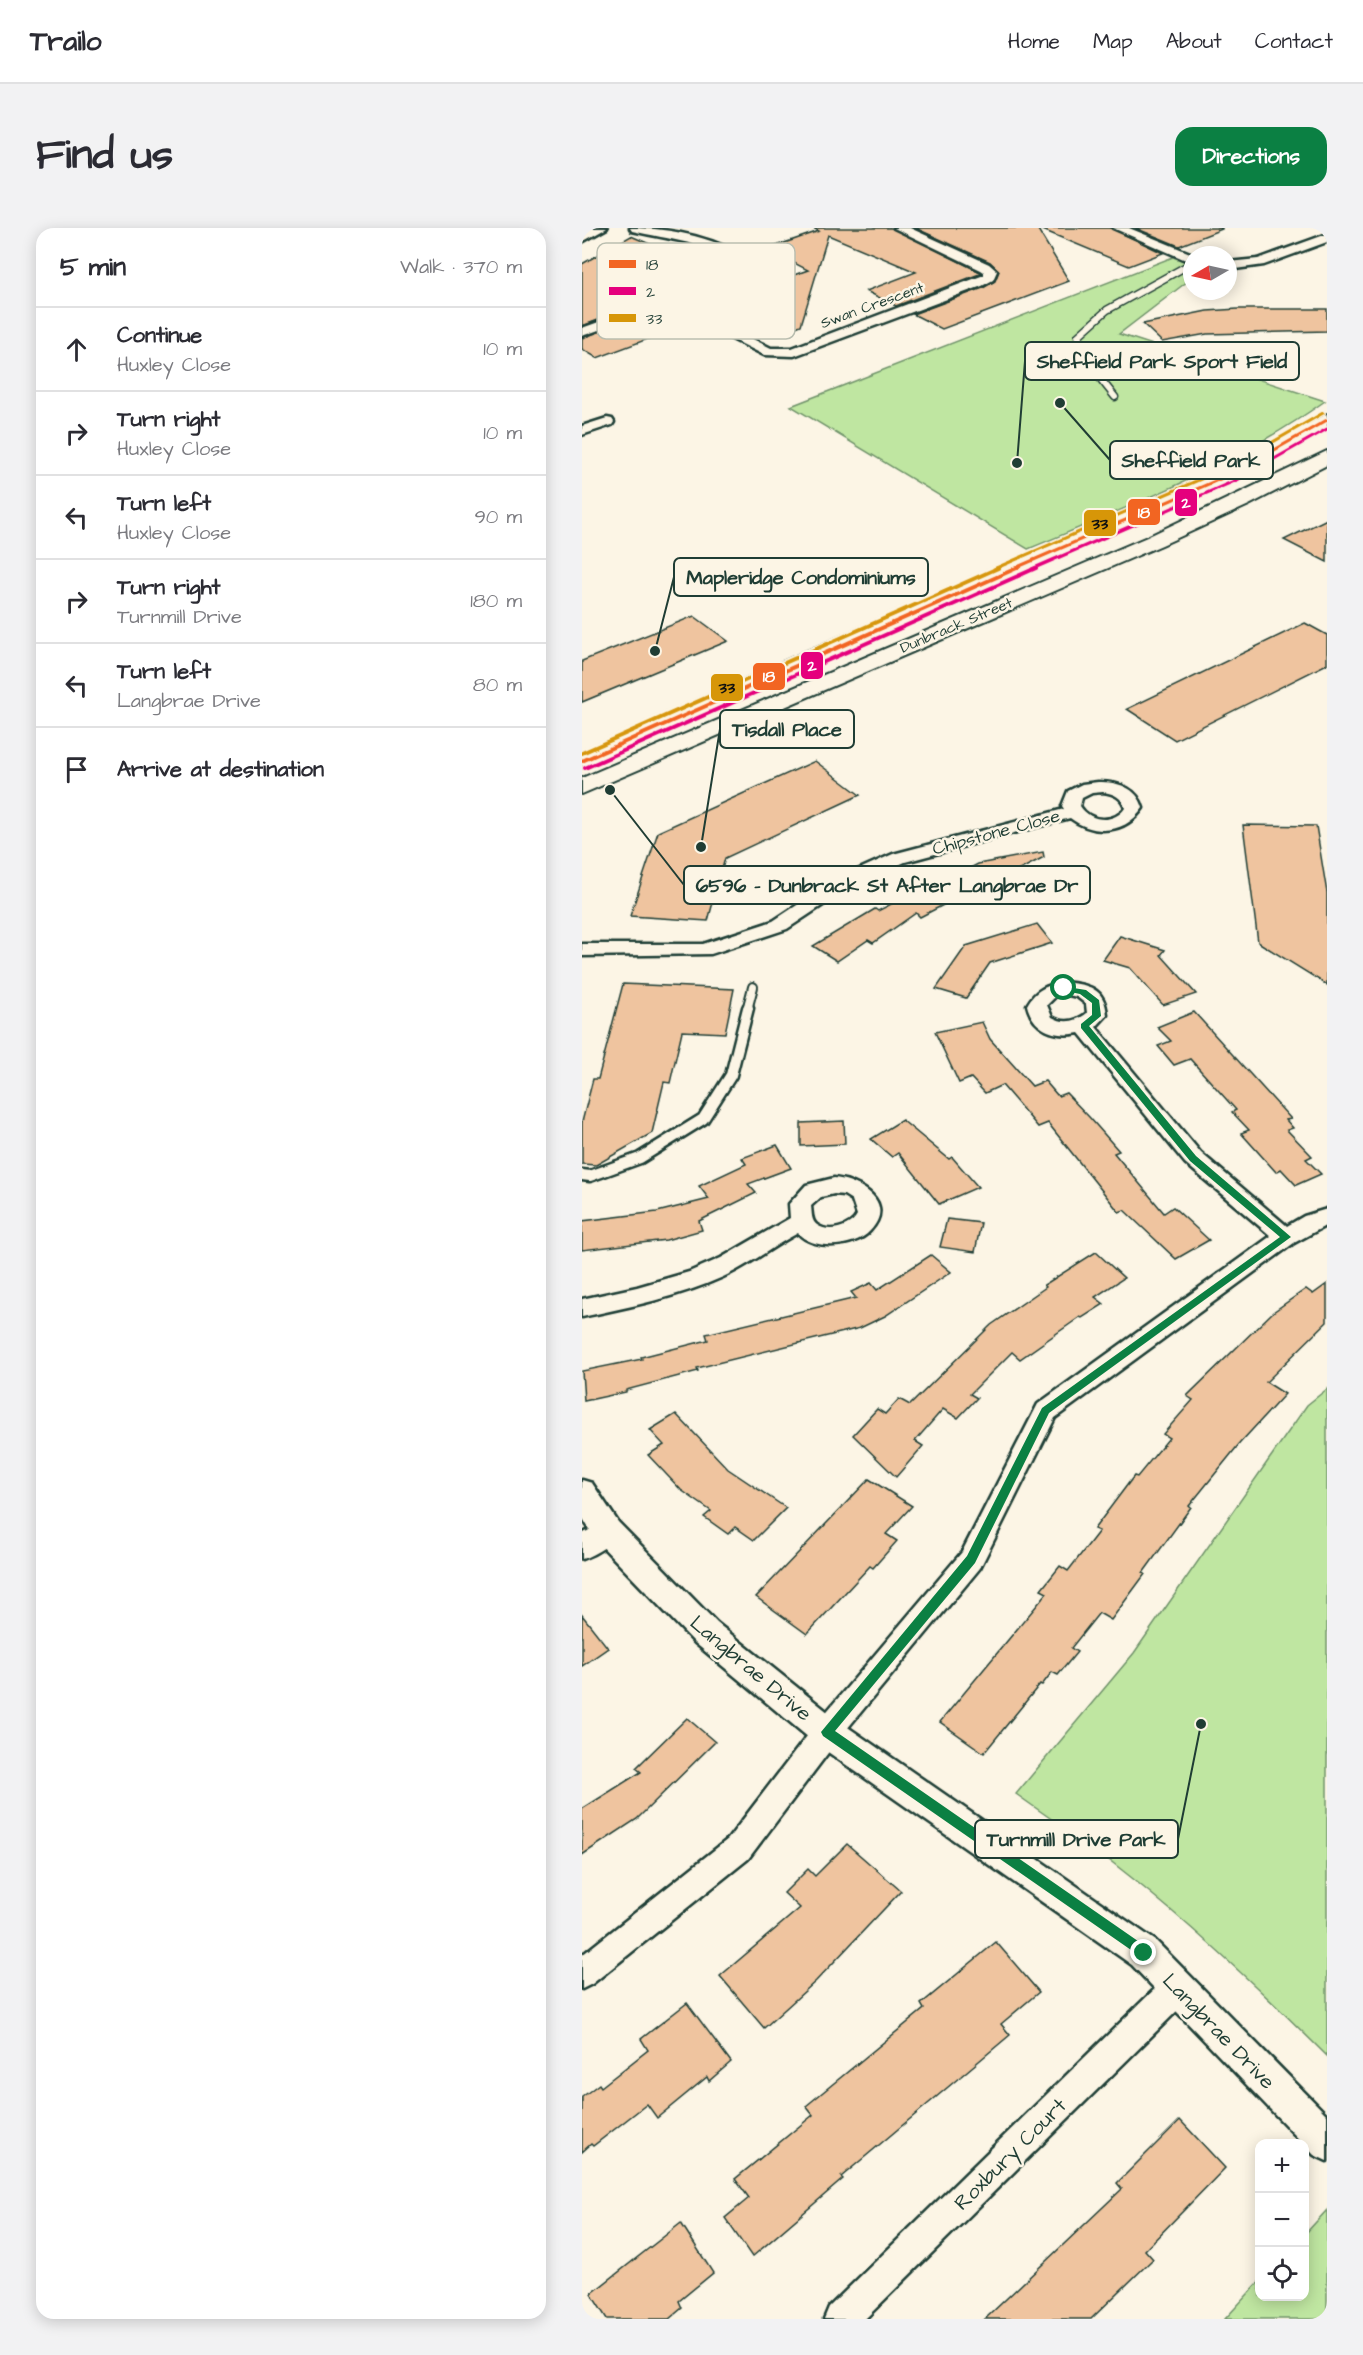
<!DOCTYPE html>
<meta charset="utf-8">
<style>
:root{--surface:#fff;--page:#f2f2f3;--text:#2b2b33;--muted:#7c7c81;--line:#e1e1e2;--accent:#0b8043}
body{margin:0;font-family:"Architects Daughter",sans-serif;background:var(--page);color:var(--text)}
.controls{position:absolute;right:18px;bottom:18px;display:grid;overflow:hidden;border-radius:12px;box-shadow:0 3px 15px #0003}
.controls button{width:54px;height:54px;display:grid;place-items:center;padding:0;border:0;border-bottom:2px solid var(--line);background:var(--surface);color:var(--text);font:30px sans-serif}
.compass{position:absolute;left:601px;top:18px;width:54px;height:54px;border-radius:50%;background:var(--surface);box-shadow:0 3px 15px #0003;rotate:261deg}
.stop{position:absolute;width:18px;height:18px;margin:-14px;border:4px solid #0b8043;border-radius:50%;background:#fff}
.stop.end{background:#0b8043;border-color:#fff;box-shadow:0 2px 6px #0008}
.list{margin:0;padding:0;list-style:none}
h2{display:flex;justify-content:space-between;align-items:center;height:78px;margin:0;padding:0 24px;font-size:26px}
h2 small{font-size:20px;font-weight:400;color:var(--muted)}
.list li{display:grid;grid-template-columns:39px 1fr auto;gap:18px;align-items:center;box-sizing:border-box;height:84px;padding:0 24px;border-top:2px solid var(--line)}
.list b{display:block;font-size:22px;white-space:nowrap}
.list p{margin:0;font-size:20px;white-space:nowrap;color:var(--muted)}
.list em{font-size:20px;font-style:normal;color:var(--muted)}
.icon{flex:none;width:33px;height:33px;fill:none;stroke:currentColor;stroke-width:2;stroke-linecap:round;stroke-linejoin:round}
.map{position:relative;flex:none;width:745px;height:2091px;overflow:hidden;border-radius:18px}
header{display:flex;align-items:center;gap:36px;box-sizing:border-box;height:84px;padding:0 30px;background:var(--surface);border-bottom:2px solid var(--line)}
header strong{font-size:28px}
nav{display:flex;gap:33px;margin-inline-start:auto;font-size:21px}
.intro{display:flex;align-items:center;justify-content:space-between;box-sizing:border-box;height:144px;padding:0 36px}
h1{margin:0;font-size:42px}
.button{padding:15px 27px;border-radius:18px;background:var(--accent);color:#fff;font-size:21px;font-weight:700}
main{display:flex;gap:36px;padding:0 36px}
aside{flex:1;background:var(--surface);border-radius:18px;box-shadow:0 3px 15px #0003}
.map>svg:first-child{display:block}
.green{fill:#bfe6a1;stroke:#6f926a;stroke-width:1.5}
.building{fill:#efc49f;stroke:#1f3d34;stroke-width:1.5}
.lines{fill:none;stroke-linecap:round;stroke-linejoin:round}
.service-far2-casing{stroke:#1f3d34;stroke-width:9}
.service-far1-casing{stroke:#1f3d34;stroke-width:12}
.service-casing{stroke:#1f3d34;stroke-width:15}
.minor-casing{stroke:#1f3d34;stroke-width:5}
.tertiary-casing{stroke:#1f3d34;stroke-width:5}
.secondary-casing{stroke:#1f3d34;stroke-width:4}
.service-far2{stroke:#fcf5e5;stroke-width:6}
.service-far1{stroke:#fcf5e5;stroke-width:8}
.service{stroke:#fcf5e5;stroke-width:10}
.minor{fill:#fcf5e5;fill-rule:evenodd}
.tertiary{fill:#fcf5e5;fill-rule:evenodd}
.secondary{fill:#fcf5e5;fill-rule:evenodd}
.bus-1-far1-casing{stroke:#fcf5e5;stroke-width:6}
.bus-1-casing{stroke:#fcf5e5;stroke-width:8}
.bus-2-far1-casing{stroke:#fcf5e5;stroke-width:6}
.bus-2-casing{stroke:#fcf5e5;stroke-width:8}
.bus-3-far1-casing{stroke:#fcf5e5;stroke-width:6}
.bus-3-casing{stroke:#fcf5e5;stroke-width:8}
.bus-1-far1{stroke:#f26522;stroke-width:3}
.bus-1{stroke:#f26522;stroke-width:4}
.bus-2-far1{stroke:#e5007d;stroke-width:3}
.bus-2{stroke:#e5007d;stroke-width:4}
.bus-3-far1{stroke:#d79608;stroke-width:3}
.bus-3{stroke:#d79608;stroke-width:4}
.route{fill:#0b8043}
.labels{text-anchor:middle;stroke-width:5;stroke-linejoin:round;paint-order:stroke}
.far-street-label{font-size:15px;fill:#1f3d34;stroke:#fcf5e5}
.street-label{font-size:18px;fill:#1f3d34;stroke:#fcf5e5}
.near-street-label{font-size:21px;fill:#1f3d34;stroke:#fcf5e5}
.key{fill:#fcf5e5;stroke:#babeb0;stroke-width:1.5}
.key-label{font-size:16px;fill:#1f3d34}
.leader{fill:none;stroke:#1f3d34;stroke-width:2}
.callout-dot{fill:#1f3d34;stroke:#fcf5e5;stroke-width:2}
.callout{fill:#fcf5e5;stroke:#1f3d34;stroke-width:2}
.callout-label{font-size:20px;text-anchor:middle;font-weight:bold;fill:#1f3d34}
.line-badge{stroke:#fcf5e5;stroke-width:2}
.badge-label{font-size:16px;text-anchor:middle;font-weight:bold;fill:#fff}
.pale-badge-label{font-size:16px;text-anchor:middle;font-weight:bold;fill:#111}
</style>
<header>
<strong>Trailo</strong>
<nav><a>Home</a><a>Map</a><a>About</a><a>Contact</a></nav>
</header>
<div class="intro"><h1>Find us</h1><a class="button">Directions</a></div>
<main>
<aside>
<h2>5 min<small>Walk · 370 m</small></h2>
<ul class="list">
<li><svg class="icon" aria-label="ahead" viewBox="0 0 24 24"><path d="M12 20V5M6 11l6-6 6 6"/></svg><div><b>Continue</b><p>Huxley Close</p></div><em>10 m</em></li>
<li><svg class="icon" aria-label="right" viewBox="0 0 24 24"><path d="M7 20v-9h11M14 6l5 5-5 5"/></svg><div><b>Turn right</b><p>Huxley Close</p></div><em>10 m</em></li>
<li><svg class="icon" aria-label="left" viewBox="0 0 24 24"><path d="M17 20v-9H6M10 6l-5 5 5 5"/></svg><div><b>Turn left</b><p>Huxley Close</p></div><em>90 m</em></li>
<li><svg class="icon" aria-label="right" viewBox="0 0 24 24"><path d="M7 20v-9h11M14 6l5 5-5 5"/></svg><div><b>Turn right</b><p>Turnmill Drive</p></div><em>180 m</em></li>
<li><svg class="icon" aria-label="left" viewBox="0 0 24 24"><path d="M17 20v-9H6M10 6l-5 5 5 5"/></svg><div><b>Turn left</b><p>Langbrae Drive</p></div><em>80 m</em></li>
<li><svg class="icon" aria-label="arrive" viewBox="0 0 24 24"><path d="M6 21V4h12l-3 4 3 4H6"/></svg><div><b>Arrive at destination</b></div></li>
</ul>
</aside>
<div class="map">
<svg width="745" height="2091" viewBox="0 0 745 2091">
<rect width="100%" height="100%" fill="#fcf5e5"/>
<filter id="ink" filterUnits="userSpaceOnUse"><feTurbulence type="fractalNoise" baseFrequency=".0167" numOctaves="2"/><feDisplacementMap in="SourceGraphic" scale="12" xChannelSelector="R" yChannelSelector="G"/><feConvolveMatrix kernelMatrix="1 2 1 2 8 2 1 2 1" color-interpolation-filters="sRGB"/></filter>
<g filter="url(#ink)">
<!-- green -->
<g class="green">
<path d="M591 29 610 36V50L537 106 743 173C652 238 549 278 446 321L209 178Z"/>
<path d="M745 1161V1828C677 1760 607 1694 531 1635 499 1611 466 1589 434 1566L552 1425 725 1177Z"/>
<path d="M745 1982V2091H643L677 2054 678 2068H722L723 2006Z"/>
</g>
<!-- building -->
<g class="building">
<path d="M231 0H310L400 45 314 78 284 63 334 44 246 7 219 97 197 106 119 68 147 58 160 65 226 42 185 21 237 3Z"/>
<path d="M333 0H455L487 53 360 101 331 86 401 60 413 53 417 43 408 34Z"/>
<path d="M456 0H529L581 25 547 38Z"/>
<path d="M553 0H640V1L597 18Z"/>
<path d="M49 8 100 30 95 32 132 51 105 60 88 51 28 73 46 81 0 98V36Z"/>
<path d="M656 81H745V103L625 106 580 114 561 96 625 83Z"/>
<path d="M61 88 90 102 15 130 0 121V110Z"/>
<path d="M745 291V334L702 312Z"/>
<path d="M112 388 146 413 0 474V433Z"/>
<path d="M723 395 745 407V436L593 512 545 481Z"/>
<path d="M233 533 278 567 143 630 126 693 48 688 76 604Z"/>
<path d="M661 597 734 598 745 665V757L676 714Z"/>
<path d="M461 624 462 629 374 675 362 666 369 673 338 689 334 685 291 715 286 712 255 733 231 718 293 681 296 683 363 648 365 652 396 636Z"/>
<path d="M455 696 470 715 408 735 384 770 354 761 384 718Z"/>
<path d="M538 708 583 722 579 727 614 766 581 777 548 740 521 732Z"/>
<path d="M41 756 152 761 143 805 100 803 88 855 82 854 70 905 14 937 0 936V894L11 851H16Z"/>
<path d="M612 784 709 891 704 892 711 900 705 902 730 928 724 931 739 946 714 957 699 941 694 944 659 905 667 902 650 884 654 882 608 831 592 837 576 818 589 813 575 799Z"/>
<path d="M400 794 408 811 450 858 463 853 476 868 484 865 508 890 537 923 532 925 582 985 591 979 627 1012 594 1031 542 982 537 984 466 895 456 899 420 857 403 865 389 850 377 855 353 804Z"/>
<path d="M320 892 367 931 370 929 396 959 357 976 316 925 310 929 289 911Z"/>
<path d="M262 893 263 916 219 918V895Z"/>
<path d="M195 917 209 940 166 956 174 965 117 993 120 1002 84 1012 0 1022V993L75 984 127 971 117 958 164 936 160 930Z"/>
<path d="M365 991 399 995 393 1024 358 1019Z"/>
<path d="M514 1024 542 1050 513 1069 522 1076 500 1090 498 1089 438 1131 430 1124 388 1166 395 1170 376 1190 361 1181 333 1213 341 1218 314 1249 271 1207 295 1181 303 1186 317 1171 328 1177 409 1097 464 1059 462 1057Z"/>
<path d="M349 1027 369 1044 303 1088 278 1100 115 1140 116 1143 44 1162V1164L2 1173 0 1143 60 1131 59 1129 126 1112 124 1106 274 1070 269 1064 289 1055 295 1062Z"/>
<path d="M745 1056V1094L684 1154 703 1166 658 1215 607 1278 609 1279 561 1345 563 1346 529 1392 517 1385 489 1420 495 1424 476 1447 470 1444 460 1457 458 1456 402 1525 358 1494 465 1365 459 1362 478 1338 486 1343 517 1303 512 1301 528 1280 552 1248 555 1249 587 1210 581 1206 611 1172 605 1168 691 1084 724 1061 731 1066Z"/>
<path d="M94 1186 146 1241 204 1280 172 1312 153 1299 146 1306 122 1289 129 1283 99 1262 66 1227 82 1217 68 1202Z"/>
<path d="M287 1251 330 1278 304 1306 315 1313 291 1340 288 1338 225 1406 174 1369Z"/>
<path d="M0 1387 26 1420 0 1438Z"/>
<path d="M105 1490 133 1514 55 1591 0 1627V1581L59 1544 54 1540Z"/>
<path d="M265 1616 319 1663 234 1753 182 1800 138 1748 218 1680 202 1665 226 1641 233 1648Z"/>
<path d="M414 1714 457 1764 419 1796 428 1807 259 1949 261 1951 170 2029 143 1990 167 1970 153 1951 231 1887 224 1878 342 1781 339 1776Z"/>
<path d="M105 1775 149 1834 127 1853 125 1849 75 1890 65 1876 11 1918 9 1916 0 1924V1869L17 1856 19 1859 66 1822 59 1811Z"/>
<path d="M598 1892 643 1940 563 2022 571 2031 509 2091H403L540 1961 535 1955Z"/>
<path d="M99 1995 131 2045 97 2073 100 2080 87 2091H25L9 2066Z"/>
</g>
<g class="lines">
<defs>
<path id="service-far2" d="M533 169 505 134 496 108 525 82 610 35"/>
<path id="service-far1" d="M165 782 171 759"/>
<path id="service" d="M0 947 8 948 58 930 121 891 149 847 166 780"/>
<g id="minor">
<path d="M48 0C91 0 137 10 173 35L175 38 171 47 96 74 189 120H210L402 47V44L399 42 312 0H328L407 36 415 43 411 52 400 58 212 128 182 127 84 78 0 108V100L162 42 163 39C129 15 89 12 50 3Z"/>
<path d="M531 0H547L613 27H610V34L606 33Z"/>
<path d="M745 6V14L682 37 646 42V34L676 31Z"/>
<path d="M25 190 30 191 32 194 30 197 0 207V198Z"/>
<path d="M516 554C536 554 555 559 561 580 544 605 513 609 488 590L323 634 267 660 205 701 129 726 0 728V716H121L191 693 253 652 311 626 482 581 480 578 486 563 500 556ZM521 564C533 566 540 569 543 580 532 596 508 594 498 578L500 570 510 565Z"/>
<path d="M482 754C506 757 523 759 525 787L514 799 619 925 705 998 722 988 745 981V997L712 1015 473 1190 398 1340 255 1513 166 1631 10 1756 0 1761V1727L146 1611 235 1495 380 1324 456 1176 689 1008 603 935 497 805C473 810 451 802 445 777 454 761 465 757 482 754ZM482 766 495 769 504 776 505 785C494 794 482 796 470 789L465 777 473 769Z"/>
<path d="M252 950C278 953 315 974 288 1003 273 1020 231 1023 216 1005 191 1018 168 1037 141 1049 97 1069 47 1079 0 1089V1071L55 1059 107 1044 139 1030 208 990 207 976 224 957ZM252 966 262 967 270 972 275 987C269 999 247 1006 235 997 229 993 230 985 229 978L239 969Z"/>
<path d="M25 1292 34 1296 38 1303C31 1316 14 1326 0 1331V1306Z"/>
<path d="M596 1745 607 1749 611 1760 607 1771 283 2091H242L247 2079 585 1749Z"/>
</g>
<g id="tertiary">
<path d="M8 0H25L0 14V4Z"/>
<path d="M0 1252 10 1255 36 1294 135 1395 257 1493 574 1713 745 1887V1933L732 1927 550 1737 233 1515 113 1415 14 1312 0 1289Z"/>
</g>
<g id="secondary">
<path d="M745 186V200L661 248 0 540V524L222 424 647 240Z"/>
<path d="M745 223V237L667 277 580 317 0 566V550L565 309Z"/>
</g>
</defs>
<!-- service-far2 casing -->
<use href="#service-far2" class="service-far2-casing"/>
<!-- service-far1 casing -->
<use href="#service-far1" class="service-far1-casing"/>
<!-- service casing -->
<use href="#service" class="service-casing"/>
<!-- minor casing -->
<use href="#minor" class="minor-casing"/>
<!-- tertiary casing -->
<use href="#tertiary" class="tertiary-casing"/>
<!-- secondary casing -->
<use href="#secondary" class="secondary-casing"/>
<!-- service-far2 -->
<use href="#service-far2" class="service-far2"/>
<!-- service-far1 -->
<use href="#service-far1" class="service-far1"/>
<!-- service -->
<use href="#service" class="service"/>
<!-- minor -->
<use href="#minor" class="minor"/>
<!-- tertiary -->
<use href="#tertiary" class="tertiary"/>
<!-- secondary -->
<use href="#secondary" class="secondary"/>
<defs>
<path id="bus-1-far1" d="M431 341 654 244 745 192"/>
<path id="bus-1" d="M0 533 435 340"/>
<path id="bus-2-far1" d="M450 341 657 251 745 201"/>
<path id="bus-2" d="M3 540 454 340"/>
<path id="bus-3-far1" d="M412 341 651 237 741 185"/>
<path id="bus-3" d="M0 525 416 340"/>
</defs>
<!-- bus-1-far1 casing -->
<use href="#bus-1-far1" class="bus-1-far1-casing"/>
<!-- bus-1 casing -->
<use href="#bus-1" class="bus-1-casing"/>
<!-- bus-2-far1 casing -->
<use href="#bus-2-far1" class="bus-2-far1-casing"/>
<!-- bus-2 casing -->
<use href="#bus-2" class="bus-2-casing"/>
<!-- bus-3-far1 casing -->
<use href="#bus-3-far1" class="bus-3-far1-casing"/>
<!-- bus-3 casing -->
<use href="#bus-3" class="bus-3-casing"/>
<!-- bus-1-far1 -->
<use href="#bus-1-far1" class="bus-1-far1"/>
<!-- bus-1 -->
<use href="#bus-1" class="bus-1"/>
<!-- bus-2-far1 -->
<use href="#bus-2-far1" class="bus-2-far1"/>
<!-- bus-2 -->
<use href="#bus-2" class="bus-2"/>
<!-- bus-3-far1 -->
<use href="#bus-3-far1" class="bus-3-far1"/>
<!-- bus-3 -->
<use href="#bus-3" class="bus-3"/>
</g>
</g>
<!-- route -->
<path class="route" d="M479 758 504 762 517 772 519 788 507 798 614 928 709 1009 467 1185 393 1335 253 1503 566 1720 568 1725 566 1729 562 1731 241 1508 239 1504 385 1328 460 1180 698 1009 608 933 499 800V796L510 787V775L498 766 479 762Z"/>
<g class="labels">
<!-- far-street labels -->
<g class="far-street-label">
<text transform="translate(290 77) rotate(-20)" y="5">Swan Crescent</text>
<text transform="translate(374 397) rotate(-23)" y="5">Dunbrack Street</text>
</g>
<!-- street labels -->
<g class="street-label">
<text transform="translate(414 604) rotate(-15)" y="6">Chipstone Close</text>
</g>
<!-- near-street labels -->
<g class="near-street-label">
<text transform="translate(169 1440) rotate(40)" y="7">Langbrae Drive</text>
<text transform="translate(637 1803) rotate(46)" y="7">Langbrae Drive</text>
<text transform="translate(428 1926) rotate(-45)" y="7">Roxbury Court</text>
</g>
</g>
<!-- legend -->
<rect x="15" y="15" width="198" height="96" rx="9" class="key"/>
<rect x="27" y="32" width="27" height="8" fill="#f26522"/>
<rect x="27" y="59" width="27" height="8" fill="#e5007d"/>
<rect x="27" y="86" width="27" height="8" fill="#d79608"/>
<g class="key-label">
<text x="64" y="42">18</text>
<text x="64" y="69">2</text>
<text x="64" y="96">33</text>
</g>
<!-- callouts -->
<path class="leader" d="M435 235L443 133M478 175L528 232M73 423L92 349M119 619L138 501M28 562L102 657M619 1496L596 1611"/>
<g class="callout-dot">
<circle cx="435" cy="235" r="6"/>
<circle cx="478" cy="175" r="6"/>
<circle cx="73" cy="423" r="6"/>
<circle cx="119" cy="619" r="6"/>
<circle cx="28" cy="562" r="6"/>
<circle cx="619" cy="1496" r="6"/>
</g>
<g class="callout">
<rect x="443" y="114" width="274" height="38" rx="6"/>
<rect x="528" y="213" width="163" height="38" rx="6"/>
<rect x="92" y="330" width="254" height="38" rx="6"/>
<rect x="138" y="482" width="134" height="38" rx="6"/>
<rect x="102" y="638" width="406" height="38" rx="6"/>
<rect x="393" y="1592" width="203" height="38" rx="6"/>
</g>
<g class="callout-label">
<text x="580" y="140">Sheffield Park Sport Field</text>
<text x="609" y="239">Sheffield Park</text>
<text x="219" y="356">Mapleridge Condominiums</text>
<text x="205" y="508">Tisdall Place</text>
<text x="305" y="664">6596 - Dunbrack St After Langbrae Dr</text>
<text x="494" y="1618">Turnmill Drive Park</text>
</g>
<g class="line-badge">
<rect x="592" y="260" width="24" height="29" rx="6" fill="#e5007d"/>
<rect x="545" y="270" width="34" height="28" rx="6" fill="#f26522"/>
<rect x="501" y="281" width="34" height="28" rx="6" fill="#d79608"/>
<rect x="218" y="423" width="24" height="29" rx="6" fill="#e5007d"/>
<rect x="170" y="434" width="34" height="29" rx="6" fill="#f26522"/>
<rect x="128" y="445" width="34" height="29" rx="6" fill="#d79608"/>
</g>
<g class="badge-label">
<text x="604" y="280">2</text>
<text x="562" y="290">18</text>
<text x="230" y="443">2</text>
<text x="187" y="454">18</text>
</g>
<g class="pale-badge-label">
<text x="518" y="301">33</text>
<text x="145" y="465">33</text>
</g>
</svg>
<div class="controls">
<button>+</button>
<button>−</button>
<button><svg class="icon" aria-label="locate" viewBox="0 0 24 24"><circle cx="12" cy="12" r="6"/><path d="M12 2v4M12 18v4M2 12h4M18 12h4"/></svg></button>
</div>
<svg class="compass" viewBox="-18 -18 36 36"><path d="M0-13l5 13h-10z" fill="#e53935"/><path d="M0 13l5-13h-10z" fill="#7c7c81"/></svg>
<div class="stop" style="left:482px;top:760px"></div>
<div class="stop end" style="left:562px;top:1725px"></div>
</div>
</main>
